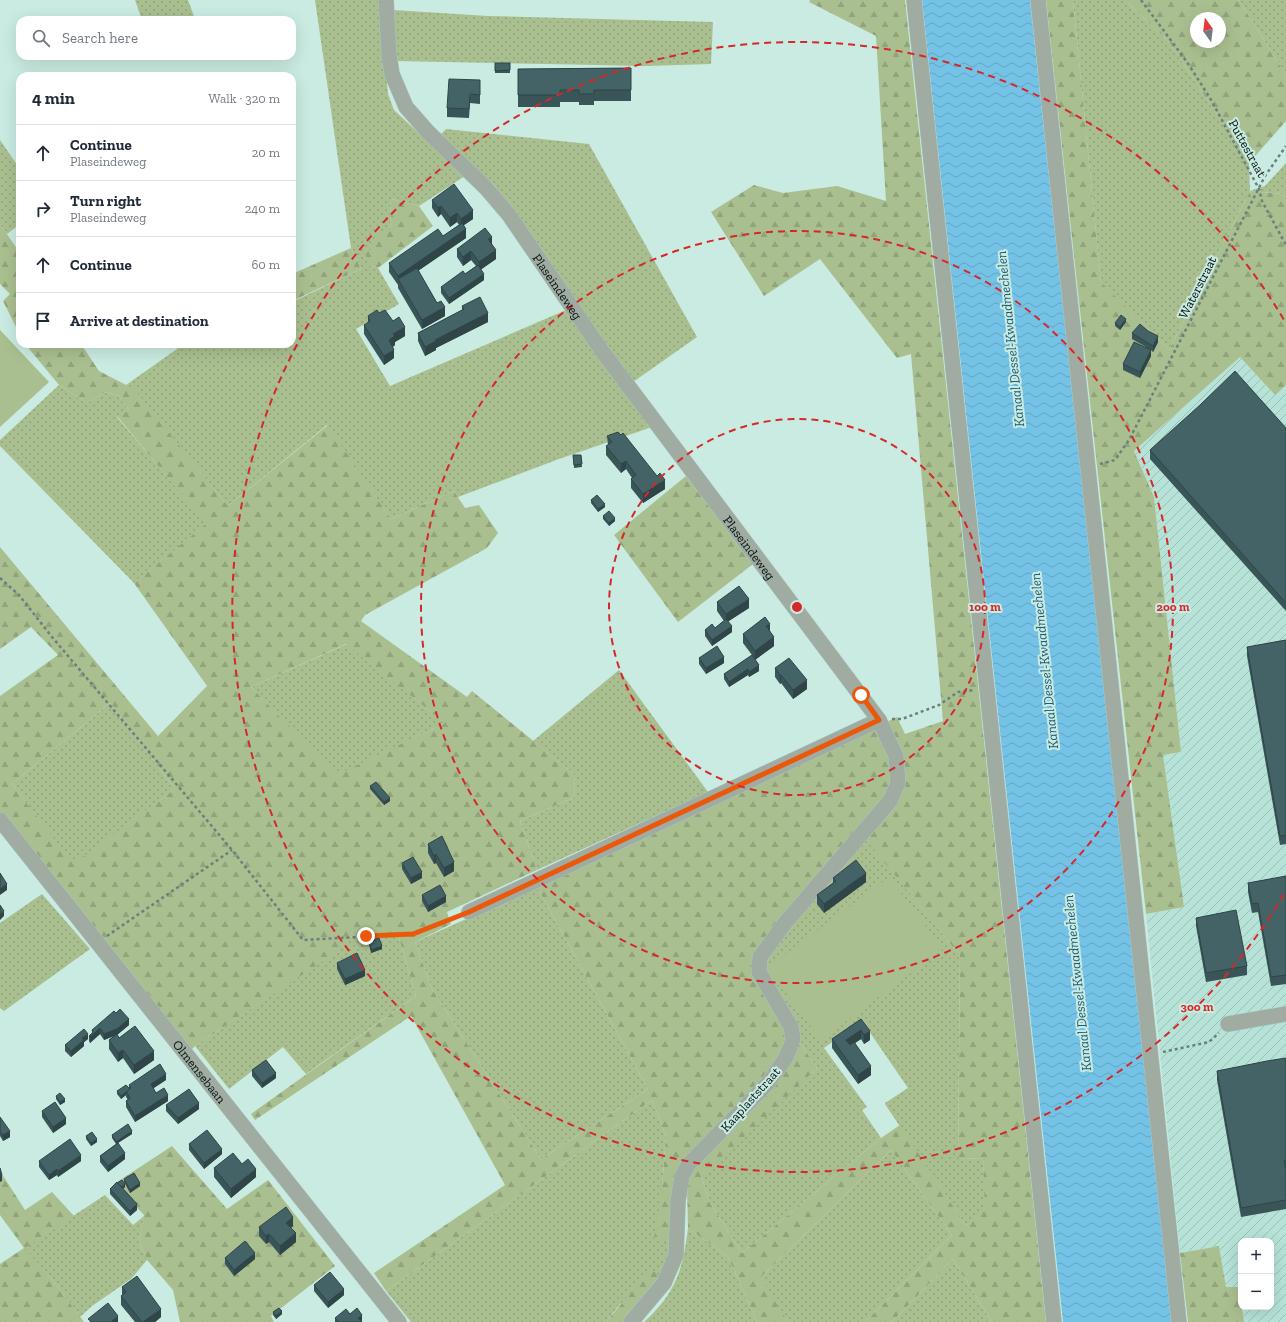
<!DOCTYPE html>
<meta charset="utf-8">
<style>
:root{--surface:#fff;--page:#f2f2f3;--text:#1f2937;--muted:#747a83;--line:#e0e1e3}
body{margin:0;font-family:"Zilla Slab",serif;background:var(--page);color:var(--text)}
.controls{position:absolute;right:12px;bottom:12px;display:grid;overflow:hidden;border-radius:8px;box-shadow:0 4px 16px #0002}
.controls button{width:36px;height:36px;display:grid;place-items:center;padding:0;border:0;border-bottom:1px solid var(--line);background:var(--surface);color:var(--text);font:20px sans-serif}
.compass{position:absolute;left:1190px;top:12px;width:36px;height:36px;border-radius:50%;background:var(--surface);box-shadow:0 4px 16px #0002;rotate:346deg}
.stop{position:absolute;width:12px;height:12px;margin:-9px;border:3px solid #ea580c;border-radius:50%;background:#fff}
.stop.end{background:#ea580c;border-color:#fff;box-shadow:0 1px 4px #0008}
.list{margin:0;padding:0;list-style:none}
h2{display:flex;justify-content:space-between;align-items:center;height:52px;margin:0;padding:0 16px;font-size:17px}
h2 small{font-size:13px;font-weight:400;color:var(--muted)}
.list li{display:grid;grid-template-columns:26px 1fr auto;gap:12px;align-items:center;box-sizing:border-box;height:56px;padding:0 16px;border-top:1px solid var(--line)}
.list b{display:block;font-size:15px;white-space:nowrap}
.list p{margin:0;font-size:13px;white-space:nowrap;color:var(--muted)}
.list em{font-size:13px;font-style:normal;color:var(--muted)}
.icon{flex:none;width:22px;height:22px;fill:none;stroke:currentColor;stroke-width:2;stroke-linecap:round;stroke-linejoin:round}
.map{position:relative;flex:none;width:1286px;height:1322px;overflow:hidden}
.search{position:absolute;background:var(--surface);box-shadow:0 4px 16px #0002;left:16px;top:16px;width:280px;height:44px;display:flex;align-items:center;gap:10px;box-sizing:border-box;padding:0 14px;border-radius:12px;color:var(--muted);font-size:15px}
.panel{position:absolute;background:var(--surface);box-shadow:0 4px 16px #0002;left:16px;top:72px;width:280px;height:276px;border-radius:12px}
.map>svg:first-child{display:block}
.industrial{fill:url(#industrial-furrows)}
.grass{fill:url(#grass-dots)}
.forest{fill:url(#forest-firs);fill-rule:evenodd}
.park{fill:#aabf90}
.water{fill:url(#water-waves)}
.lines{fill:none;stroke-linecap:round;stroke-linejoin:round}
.minor-casing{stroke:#aac8c0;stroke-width:16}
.path{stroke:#6a817b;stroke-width:2.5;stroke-dasharray:3 3;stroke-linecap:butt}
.minor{stroke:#a0aba2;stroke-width:15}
.wall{fill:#3a5558}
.shaded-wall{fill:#2f4547}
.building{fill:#436366;stroke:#2f4547}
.route{stroke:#ea580c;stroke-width:5}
.ring{fill:none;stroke:#d62828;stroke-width:2;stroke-dasharray:7 5}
.labels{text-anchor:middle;stroke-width:4;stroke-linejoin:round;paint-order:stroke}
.street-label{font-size:13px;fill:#05110e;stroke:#c9ebe2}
.water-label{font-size:14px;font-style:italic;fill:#1e5b74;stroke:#c9ebe2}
.centre{fill:#d62828;stroke:#c9ebe2;stroke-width:2}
.ring-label{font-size:12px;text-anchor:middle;font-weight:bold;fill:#d62828;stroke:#c9ebe2;stroke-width:4;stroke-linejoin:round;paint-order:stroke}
</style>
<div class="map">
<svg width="1286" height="1322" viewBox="0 0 1286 1322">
<defs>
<pattern id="industrial-furrows" width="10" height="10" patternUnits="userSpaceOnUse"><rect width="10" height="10" fill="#b6e2d7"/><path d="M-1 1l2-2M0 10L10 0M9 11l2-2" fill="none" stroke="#9bc1b7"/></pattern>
<pattern id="grass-dots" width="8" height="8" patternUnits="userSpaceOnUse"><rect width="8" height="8" fill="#aabf90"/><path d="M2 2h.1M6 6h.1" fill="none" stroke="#91a37b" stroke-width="1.8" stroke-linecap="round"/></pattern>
<pattern id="forest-firs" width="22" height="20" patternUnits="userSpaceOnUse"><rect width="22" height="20" fill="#aabf90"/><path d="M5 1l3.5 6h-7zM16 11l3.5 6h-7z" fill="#91a37b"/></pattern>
<pattern id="water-waves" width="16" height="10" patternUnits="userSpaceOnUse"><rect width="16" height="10" fill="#74c3e6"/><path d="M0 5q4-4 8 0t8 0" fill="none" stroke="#63a6c4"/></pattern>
</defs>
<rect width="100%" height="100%" fill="#c9ebe2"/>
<!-- industrial -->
<path class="industrial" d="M1240 357 1274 394 1286 385V1322H1244L1242 1307H1271V1241H1241V1301L1239 1287H1226L1219 1246 1180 1253 1146 914 1184 907 1163 755 1181 752 1154 497 1134 451Z"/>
<!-- grass -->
<g class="grass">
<path d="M135 0H188L195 19 142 20Z"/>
<path d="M315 0H380L388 94 394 110 465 176 419 206 391 199 390 230 373 248 369 265 378 268 399 304 356 329 390 386 566 310 652 427 559 459 458 497 454 491 391 519 327 425 228 506 134 390 126 385 184 344H292V302L361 269 351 248Z"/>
<path d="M1073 0H1125L1169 42 1249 163 1250 191 1265 186 1286 163V201L1283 194 1250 191 1169 350 1101 283Z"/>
<path d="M1239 0H1286V75Z"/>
<path d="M393 10 488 16 713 22 711 64 645 66 395 61Z"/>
<path d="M446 129 589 144 697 337 633 382 495 186 444 138 441 134Z"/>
<path d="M0 140 20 169V224L7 234 0 224Z"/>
<path d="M59 385 87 403 105 392 119 396 129 410 117 417 207 524 134 583 0 446V440Z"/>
<path d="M347 644 445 723 336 776 251 687Z"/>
<path d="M619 670 708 792 537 870 520 821 575 797 574 774 533 741Z"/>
<path d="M110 703 175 789 73 865 12 784Z"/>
<path d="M860 831 953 947 960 953 958 1158 983 1159 986 1209 966 1226 885 1104V1103L908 1088 862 1021 824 1048 867 1107 862 1110 881 1138 742 1253 709 1201 701 1175 817 1068 755 974Z"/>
<path d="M537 887 648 1089 541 1159 432 989 415 942Z"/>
<path d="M42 894 90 949 4 1011 0 1008V923Z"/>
<path d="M398 935 416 996 306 1074 283 1047 229 1089 195 1046 340 949 342 937Z"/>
<path d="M652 1100 666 1136 662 1188 674 1246 662 1280 620 1304 606 1322H411L386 1291Z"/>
<path d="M891 1150 952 1235 865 1322H788L760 1278Z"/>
<path d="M105 1195 133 1225 144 1216 139 1242 147 1260 131 1279 92 1306 80 1317 51 1278 24 1248Z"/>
<path d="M688 1228 728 1257 757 1322H644C676 1293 683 1269 688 1228Z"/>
<path d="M953 1259 992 1322H892Z"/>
</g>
<!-- forest -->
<g class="forest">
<path d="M810 0H905L1046 1322H992L953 1259 892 1322H865L952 1235 891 1150 761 1277 788 1322H757L728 1257 688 1228 687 1188 674 1246 654 1240 662 1188 666 1136 652 1100 386 1291 374 1273 505 1185 411 1016 255 1120 251 1114 416 996 398 935 342 937 341 949 195 1046 190 1051 0 812V696L58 655 31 627 0 649V547L158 736 207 686 134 583 206 524 117 416 129 410 119 396 105 392 87 403 59 385 25 344H81L99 371 134 389 228 506 328 425 391 519 454 491 465 508 479 505 498 533 487 548 365 615 361 621 467 697 472 691 574 774 575 797 520 821 537 870 447 912 451 924 415 942 432 989 541 1159 648 1089 537 887 897 717 905 734 943 721 911 354 897 358 820 259 764 296 711 212 754 185 783 193 837 186 886 201 876 36 809 2ZM346 644 445 723 336 775 251 687ZM110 703 175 789 73 864 12 784ZM860 832 953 947 960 953 958 1158 983 1159 985 1209 966 1226 900 1125 881 1138 742 1253 709 1201 701 1175 761 1122 817 1068 755 974Z"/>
<path d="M1046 0H1073L1101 282 1169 350 1250 191 1283 194 1286 201V385L1275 395 1240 357 1134 451 1154 497 1181 752 1163 755 1184 907 1146 914Z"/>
<path d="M1125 0H1239L1286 75V121L1249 163 1169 42ZM1196 18H1220V42H1196Z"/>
<path d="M391 199 419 206 433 226 378 268 369 265 365 253 373 248 375 232 390 230Z"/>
<path d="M0 224 20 253V335L3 301 10 294 0 284Z"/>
<path d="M351 248 361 269 292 301V274Z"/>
<path d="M686 476 753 564 678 622 614 535Z"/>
<path d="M172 1146 227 1209 268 1180 335 1266 271 1316 274 1322H180L173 1290 147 1260 139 1242 144 1215 114 1184Z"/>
<path d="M0 1171 25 1210 52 1192 74 1216 25 1248 51 1278 84 1322H0V1264L24 1248 0 1215Z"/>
<path d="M1219 1246 1226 1287H1239L1244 1322H1188L1180 1253Z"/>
<path d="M655 1271 662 1280 624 1322H606L647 1273Z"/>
</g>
<!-- park -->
<g class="park">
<path d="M0 330 49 382 0 427Z"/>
<path d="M889 877 943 949 821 1040 767 968Z"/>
</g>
<!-- water -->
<path class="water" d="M922 0H1030L1173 1322H1063Z"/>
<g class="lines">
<defs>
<g id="minor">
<path id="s1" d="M386 0 389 55 392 74 406 107 428 132 486 188 509 215 602 351 879 720 896 756 898 783 890 801 785 923 760 957 759 972 791 1027 793 1038 791 1046 785 1059 768 1083 689 1164 682 1176 678 1201 676 1255 664 1283 631 1322"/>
<path d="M914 0 1054 1322"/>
<path d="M1038 0 1179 1322"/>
<path id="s2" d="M0 820 399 1322"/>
<path d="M469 912 879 720"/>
<path d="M1228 1024 1286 1014"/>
</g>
</defs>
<!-- minor casing -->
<use href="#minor" class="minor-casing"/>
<!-- path -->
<g class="path">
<path d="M1141 0 1187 62 1210 98 1259 189 1262 201 1286 245"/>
<path d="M1100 464 1115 460 1129 440 1265 176 1286 146"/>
<path d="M0 578 19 595 52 637 232 850 303 940 413 934 457 917"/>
<path d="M892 719H902L939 705 958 692 975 690"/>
<path d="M107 936 232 850"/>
<path d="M1163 1052 1209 1042 1219 1033"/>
</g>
<!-- minor -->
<use href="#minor" class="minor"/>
</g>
<!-- wall -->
<g class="wall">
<rect x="495" y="63" width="15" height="10"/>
<path d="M631 68V101H594V105H579V102H560V107H518V69Z"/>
<path d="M480 89V104L470 103 469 118 447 117V108Z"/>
<path d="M432 200 473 219 464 225 466 238 418 271 445 316 422 329 398 288V285L389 272V263L443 236 459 225 457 222 450 227 441 214 438 217 432 208Z"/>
<path d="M492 244 496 259 481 269 484 280 449 304 441 293V287L465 274 476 266 471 260 463 266 457 257V249Z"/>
<path d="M462 306 488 322 436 348V350L425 356 418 341V333L462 310Z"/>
<path d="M379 313 393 321 405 336 395 342V345L393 347 394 358 384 365 364 334V325L368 323V316Z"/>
<path d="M1126 322 1120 330 1115 326V323Z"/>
<path d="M1132 333 1158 342 1153 352 1151 350V356L1140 378 1123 370V364L1146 347 1132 339Z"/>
<path d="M1286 428V611L1150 459V450Z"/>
<path d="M607 436 665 489 643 503 631 488V479L632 478 626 469 621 473 606 455V446L608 445Z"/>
<path d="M573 455H581L582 467 574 468Z"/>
<path d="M591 500 605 507 598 512 591 503Z"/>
<path d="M603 516 615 521 609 526 603 519Z"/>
<path d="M717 602 749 608 728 621 732 632 712 646 705 636V630L715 628 724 621 717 611Z"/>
<path d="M770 631 774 646 755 660 759 671 749 677 748 675 729 687 724 679V674L752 655 743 643V634Z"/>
<path d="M1286 640V844L1280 845 1247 656V647Z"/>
<path d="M699 658 724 663 706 674 699 664Z"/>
<path d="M775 668 807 689 793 699 781 683 780 684 775 677Z"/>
<path d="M370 786 390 801 384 805 370 789Z"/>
<path d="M428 844 454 871 444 877 436 863 434 864 428 853Z"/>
<path d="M402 863 422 878 411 884 402 869Z"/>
<path d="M1286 876V984L1271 986 1258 912 1252 913 1248 892V883Z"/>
<path d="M833 878 866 882 824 913 817 904V895L833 883Z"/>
<path d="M422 895 446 902 428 912 422 901Z"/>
<path d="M1196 918 1247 966V975L1206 982 1196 926Z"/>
<path d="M369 941 382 949 371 953 369 944Z"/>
<path d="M337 963 365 976 345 985 337 969Z"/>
<path d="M861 1019 870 1040 864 1044 861 1039 855 1043 871 1075 858 1084 832 1048V1039Z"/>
<path d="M129 1025 117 1035 119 1038 154 1060 134 1074 123 1058 118 1062 109 1049V1040L115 1035 104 1040 100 1034 90 1043 89 1041V1036L92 1033V1030Z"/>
<path d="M88 1039 84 1042V1046L71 1057 65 1051V1045Z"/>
<path d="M1286 1058V1209L1241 1217 1217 1080V1071Z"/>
<path d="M252 1070 276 1078 262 1088 252 1076Z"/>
<path d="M166 1080 153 1088 156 1093 168 1101 135 1122 126 1107V1101L128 1100 126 1097V1095L121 1099 117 1094V1091L129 1088V1085Z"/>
<path d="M56 1096 65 1102 60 1105 56 1099Z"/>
<path d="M166 1105 199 1109 178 1124 166 1111Z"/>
<path d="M42 1111 66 1124 53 1133 42 1117Z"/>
<path d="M0 1117 10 1137 3 1141 0 1136Z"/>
<path d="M132 1134 118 1143 125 1159 108 1172 100 1162V1156L116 1144 112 1138V1135Z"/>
<path d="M86 1136 97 1142 91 1146 86 1139Z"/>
<path d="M189 1144 222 1154 204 1169 189 1150Z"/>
<path d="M39 1161H81L58 1177 57 1175 49 1180 39 1167Z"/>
<path d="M214 1168 256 1177 231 1198 214 1177Z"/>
<path d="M124 1179 140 1186 130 1193 124 1182Z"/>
<path d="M125 1187 123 1189 137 1210 130 1216 110 1194V1189Z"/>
<path d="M293 1226 291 1228 296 1242 280 1255 269 1242 266 1244 259 1236V1227Z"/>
<path d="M225 1258 255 1259 234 1276 225 1264Z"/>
<path d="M314 1285 344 1295 328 1308 314 1291Z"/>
<path d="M122 1287 161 1317 155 1322H135L121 1305V1296L122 1295Z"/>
<path d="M273 1312 282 1314 276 1319 273 1315Z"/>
<path d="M350 1314 362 1321V1322H335V1318Z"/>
</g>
<!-- shaded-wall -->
<g class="shaded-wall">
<path d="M441 206V214L438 217V208Z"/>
<path d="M473 210V219L461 227V219Z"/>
<path d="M457 213V222L450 227V218Z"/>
<path d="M466 229V238L400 283 398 279V276Z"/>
<path d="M492 237V246L488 239Z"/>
<path d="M496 250V259L479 271V262Z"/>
<path d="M471 251V260L463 266V257Z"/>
<path d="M484 274V280L449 304V298Z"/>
<path d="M445 307V316L422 329V320Z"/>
<path d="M488 313V322L436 348V350L425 356V347L435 340Z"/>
<path d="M1126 319V322L1120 330V327Z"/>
<path d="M405 327V336L395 342V345L389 349V340L393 334Z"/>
<path d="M1158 336V342L1153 352V346Z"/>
<path d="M394 350V358L384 365V356Z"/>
<path d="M1151 350V356L1140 378V372Z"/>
<path d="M626 461V469L621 473V464Z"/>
<path d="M665 480V489L643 503V494Z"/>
<path d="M605 504V507L598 512V509Z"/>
<path d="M615 518V521L609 526V523Z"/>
<path d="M749 599V608L726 623V614Z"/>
<path d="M770 624V632L766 626Z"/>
<path d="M732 626V632L712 646V640Z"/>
<path d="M774 637V646L755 660V651Z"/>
<path d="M724 657V663L706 674V668Z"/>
<path d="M759 665V671L749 677V672Z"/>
<path d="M748 669V675L729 687V682Z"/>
<path d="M780 675H781V683L780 684Z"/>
<path d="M807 680V689L793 699V690Z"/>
<path d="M390 798V801L384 805V802Z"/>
<path d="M436 854V863L434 864V856Z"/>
<path d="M454 862V871L444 877V868Z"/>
<path d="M422 872V878L411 884V878Z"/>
<path d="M866 873V882L824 913V904Z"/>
<path d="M7 884V890L0 895V889Z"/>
<path d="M446 896V902L428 912V906Z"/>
<path d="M4 911V916L0 920V914Z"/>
<path d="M382 946V949L371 953V950Z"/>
<path d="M365 970V976L345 985V979Z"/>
<path d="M129 1019V1025L117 1035 104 1040V1034Z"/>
<path d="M100 1028V1034L90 1043V1037Z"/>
<path d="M861 1030V1039L846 1049V1040Z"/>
<path d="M870 1031V1040L864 1044V1035Z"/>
<path d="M88 1034V1039L84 1042V1046L71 1057V1051L82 1038Z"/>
<path d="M123 1050V1058L118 1062V1053Z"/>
<path d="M154 1051V1060L134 1074V1065Z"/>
<path d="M871 1066V1075L858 1084V1075Z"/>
<path d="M276 1073V1078L262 1088V1083Z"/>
<path d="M166 1074V1080L151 1090V1084Z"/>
<path d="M126 1092V1095L121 1099V1096Z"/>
<path d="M168 1095V1101L135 1122V1116Z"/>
<path d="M65 1099V1102L60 1105V1102Z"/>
<path d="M199 1103V1109L178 1124V1118Z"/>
<path d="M66 1118V1124L53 1133V1127Z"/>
<path d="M10 1131V1137L3 1141V1135Z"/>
<path d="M132 1131V1134L116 1144V1142Z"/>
<path d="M97 1139V1142L91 1146V1143Z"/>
<path d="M222 1149V1154L204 1169V1163Z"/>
<path d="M125 1153V1159L108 1172V1166Z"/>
<path d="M81 1155V1161L58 1177V1171Z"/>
<path d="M57 1169V1175L49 1180V1175Z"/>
<path d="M256 1169V1177L231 1198V1189Z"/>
<path d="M2 1175V1181L0 1182V1176Z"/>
<path d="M140 1183V1186L130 1193V1190Z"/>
<path d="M125 1184V1187L120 1191V1188Z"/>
<path d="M137 1204V1210L130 1216V1211Z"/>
<path d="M293 1217V1226L286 1231V1223Z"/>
<path d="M296 1233V1242L280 1255V1246Z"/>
<path d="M269 1234V1242L266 1244V1236Z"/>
<path d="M255 1253V1259L234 1276V1270Z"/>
<path d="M344 1289V1295L328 1308V1302Z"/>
<path d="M161 1309V1317L155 1322H143Z"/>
<path d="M282 1311V1314L276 1319V1316Z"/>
<path d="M362 1315V1321L361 1322 358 1318Z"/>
<path d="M118 1316V1322H112V1321Z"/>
</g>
<!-- building -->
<g class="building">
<path d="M495 63H510V70L495 71Z"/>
<path d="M631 68V90H594V94H579V90H560V95H518V69Z"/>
<path d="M449 79 480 80V95L470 94 469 109 447 108Z"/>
<path d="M454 184 473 210 461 219 457 213 450 218 441 206 438 208 432 200Z"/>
<path d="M462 223 466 229 398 276 389 263 438 229 443 236Z"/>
<path d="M485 228 492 237 488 239 496 250 479 262 471 251 463 257 457 249Z"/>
<path d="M478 265 484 274 449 298 441 287 463 271 465 274Z"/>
<path d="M417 268 437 303 441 301 445 307 422 320 398 279Z"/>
<path d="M480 297 488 313 435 340 436 341 425 347 418 333 464 309 462 306Z"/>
<path d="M377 310 379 313 385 310 393 321 399 317 405 327 393 334 395 336 389 340 394 350 384 356 364 325 370 321 368 316Z"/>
<path d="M1121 315 1126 319 1120 327 1115 323Z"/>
<path d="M1140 324 1148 331 1158 336 1153 346 1132 333Z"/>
<path d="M1134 342 1151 350 1140 372 1123 364Z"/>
<path d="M1235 371 1286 428V603L1150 450 1200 405Z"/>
<path d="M618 432 621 435 623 433 657 476 660 473 665 480 643 494 631 479 636 475 626 461 621 464 606 446 612 442 607 436Z"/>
<path d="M573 455H581L582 464 574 465Z"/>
<path d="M597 495 605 504 598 509 591 500Z"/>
<path d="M609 511 615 518 609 523 603 516Z"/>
<path d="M739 586 749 599 726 614 717 602Z"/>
<path d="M765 617 770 624 766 626 774 637 755 651 743 634Z"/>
<path d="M726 619 732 626 712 640 705 630 712 624 715 628Z"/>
<path d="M1286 640V835L1280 836 1247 647Z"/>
<path d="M717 646 724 657 706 668 699 658Z"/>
<path d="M752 655 759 665 749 672 748 669 729 682 724 674Z"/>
<path d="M789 658 807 680 793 690 781 675H780L775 668Z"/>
<path d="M376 782 390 798 384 802 370 786Z"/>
<path d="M442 836 454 862 444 868 436 854 434 856 428 844Z"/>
<path d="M413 857 422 872 411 878 402 863Z"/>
<path d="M856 860 866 873 824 904 817 895 836 881 833 878Z"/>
<path d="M0 873 7 884 0 889Z"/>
<path d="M1286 876V975L1271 977 1258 903 1252 904 1248 883Z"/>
<path d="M440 885 446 896 428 906 422 895Z"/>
<path d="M0 905 4 911 0 914Z"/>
<path d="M1236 910 1247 966 1206 973 1196 918Z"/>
<path d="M379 938 382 946 371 950 369 941Z"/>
<path d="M357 953 365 970 345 979 337 963Z"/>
<path d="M120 1009 129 1019 117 1029 104 1034 100 1028 90 1037 89 1036 93 1032 92 1030 114 1011 116 1013Z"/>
<path d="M861 1019 870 1031 864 1035 861 1030 846 1040 850 1045 854 1042 871 1066 858 1075 832 1039Z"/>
<path d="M135 1026 154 1051 134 1065 123 1050 118 1053 109 1040 117 1034 119 1038Z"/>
<path d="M84 1029 88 1034 82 1038 84 1040 71 1051 65 1045Z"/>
<path d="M1286 1058V1161H1284L1286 1170V1200L1241 1208 1217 1071 1267 1061Z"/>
<path d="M266 1060 276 1073 262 1083 252 1070Z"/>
<path d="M160 1064 166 1074 151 1084 156 1093 164 1088 168 1095 135 1116 126 1101 130 1098 126 1091 131 1088 129 1085Z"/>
<path d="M126 1085 130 1089 121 1096 117 1091Z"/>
<path d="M189 1089 199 1103 178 1118 166 1105Z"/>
<path d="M60 1093 65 1099 60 1102 56 1096Z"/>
<path d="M55 1102 66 1118 53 1127 42 1111Z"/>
<path d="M0 1117 10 1131 3 1135 0 1131Z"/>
<path d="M128 1124 132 1131 116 1142 112 1135Z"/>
<path d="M207 1130 222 1149 204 1163 189 1144Z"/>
<path d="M92 1132 97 1139 91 1143 86 1136Z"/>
<path d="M70 1139 81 1155 58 1171 57 1169 49 1175 39 1161Z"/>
<path d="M118 1143 125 1153 108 1166 100 1156Z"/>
<path d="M233 1153 242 1164 248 1159 256 1169 231 1189 214 1168Z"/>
<path d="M0 1168 2 1175 0 1176Z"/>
<path d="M134 1173 140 1183 130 1190 124 1179Z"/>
<path d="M122 1180 125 1184 121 1187 117 1183Z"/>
<path d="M117 1182 137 1204 130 1211 110 1189Z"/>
<path d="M286 1207 293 1217 286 1223 296 1233 280 1246 269 1234 266 1236 259 1227Z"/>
<path d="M245 1241 255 1253 234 1270 225 1258Z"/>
<path d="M330 1272 344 1289 328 1302 314 1285Z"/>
<path d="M137 1276 161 1309 143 1322H142L121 1296 126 1292 122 1287Z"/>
<path d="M108 1303 118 1316 112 1321 113 1322H91L88 1319Z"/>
<path d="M279 1308 282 1311 276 1316 273 1312Z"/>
<path d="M357 1308 362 1315 358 1318 362 1322H339L335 1318 346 1309 350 1314Z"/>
</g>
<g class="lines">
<!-- route -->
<path class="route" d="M366 936 413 934 469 912 879 720 861 695"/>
</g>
<!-- distance rings -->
<g class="ring">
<circle cx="797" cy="607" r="188"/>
<circle cx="797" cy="607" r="376"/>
<path d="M1284 894A565 565 0 1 1 1284 320"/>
</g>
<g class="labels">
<!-- street labels -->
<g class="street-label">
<text transform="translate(1248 148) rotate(61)" y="5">Puttestraat</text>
<text dy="5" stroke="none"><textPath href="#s1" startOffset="346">Plaseindeweg</textPath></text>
<text transform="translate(1197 287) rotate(-63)" y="5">Waterstraat</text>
<text dy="5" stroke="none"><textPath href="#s1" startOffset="670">Plaseindeweg</textPath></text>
<text dy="5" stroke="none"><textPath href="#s2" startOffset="321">Olmensebaan</textPath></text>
<text transform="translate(750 1099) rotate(-48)" y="5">Kaaplaststraat</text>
</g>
<!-- water labels -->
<g class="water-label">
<text transform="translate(1010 339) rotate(-96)" y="5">Kanaal Dessel-Kwaadmechelen</text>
<text transform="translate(1044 661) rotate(-96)" y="5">Kanaal Dessel-Kwaadmechelen</text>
<text transform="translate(1077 983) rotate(-96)" y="5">Kanaal Dessel-Kwaadmechelen</text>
</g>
</g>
<circle cx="797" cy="607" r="6" class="centre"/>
<g class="ring-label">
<text x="985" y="611">100 m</text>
<text x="1173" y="611">200 m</text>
<text x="1197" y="1011">300 m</text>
</g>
</svg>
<div class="controls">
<button>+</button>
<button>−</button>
</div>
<svg class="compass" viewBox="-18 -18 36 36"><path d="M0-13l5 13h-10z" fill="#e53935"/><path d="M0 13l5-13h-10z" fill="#747a83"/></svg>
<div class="stop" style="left:861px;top:695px"></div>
<div class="stop end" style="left:366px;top:936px"></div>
<div class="search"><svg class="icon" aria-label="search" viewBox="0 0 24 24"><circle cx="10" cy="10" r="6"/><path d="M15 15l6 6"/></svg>Search here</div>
<section class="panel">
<h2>4 min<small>Walk · 320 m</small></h2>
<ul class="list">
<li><svg class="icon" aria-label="ahead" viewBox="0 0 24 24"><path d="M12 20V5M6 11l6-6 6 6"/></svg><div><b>Continue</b><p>Plaseindeweg</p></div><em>20 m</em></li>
<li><svg class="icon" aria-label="right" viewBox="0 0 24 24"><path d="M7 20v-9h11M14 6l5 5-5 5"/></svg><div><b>Turn right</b><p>Plaseindeweg</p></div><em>240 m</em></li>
<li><svg class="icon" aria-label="ahead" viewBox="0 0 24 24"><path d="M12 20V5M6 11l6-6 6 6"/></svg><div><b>Continue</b></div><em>60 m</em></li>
<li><svg class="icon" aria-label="arrive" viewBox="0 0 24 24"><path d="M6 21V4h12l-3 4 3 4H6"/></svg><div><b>Arrive at destination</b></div></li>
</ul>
</section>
</div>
